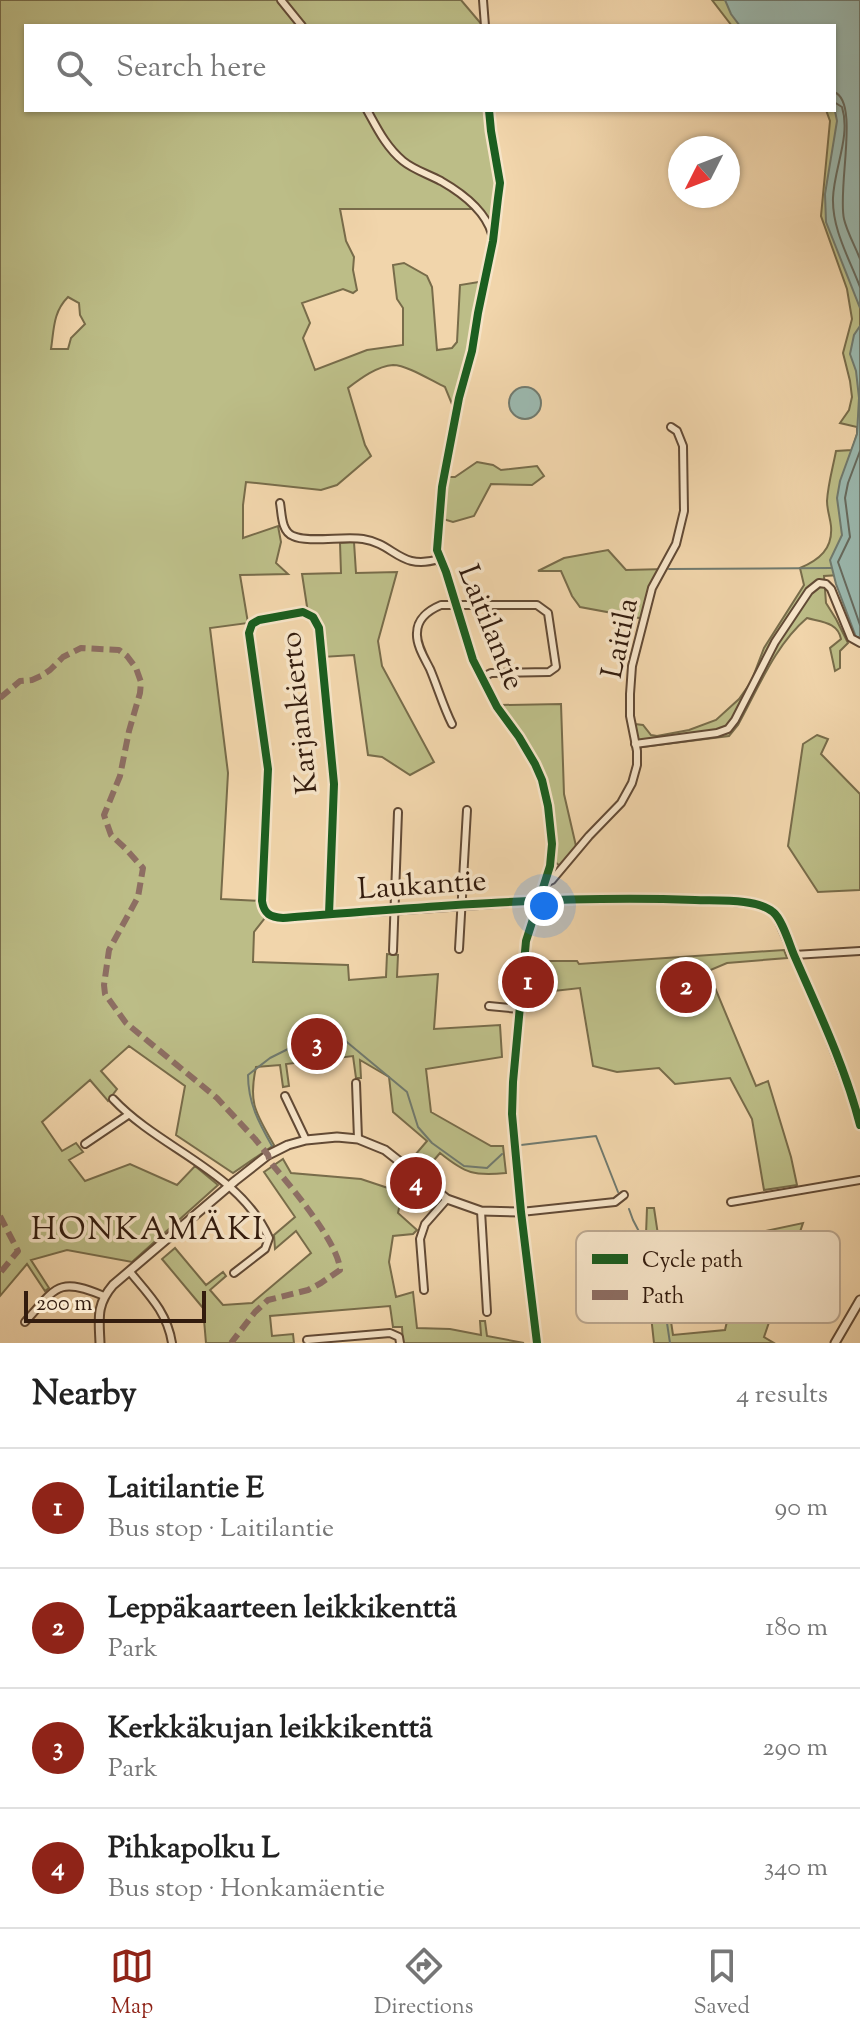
<!DOCTYPE html>
<meta charset="utf-8">
<style>
:root{--surface:#fff;--page:#f2f2f2;--text:#222;--muted:#767676;--line:#e0e0e0;--accent:#8f2418}
body{margin:0;font-family:"Sorts Mill Goudy",serif;background:var(--page);color:var(--text)}
.compass{position:absolute;left:668px;top:136px;width:72px;height:72px;border-radius:50%;background:var(--surface);box-shadow:0 2px 6px #0004;rotate:228deg}
.scale{position:absolute;left:24px;bottom:20px;width:182px;box-sizing:border-box;padding-left:8px;border:4px solid #331c0e;border-top:0;font-size:22px;line-height:28px;white-space:nowrap;color:#331c0e;-webkit-text-stroke:6px #f6e4c8;paint-order:stroke}
.you{position:absolute;left:544px;top:906px;width:28px;height:28px;margin:-20px;border:6px solid #fff;border-radius:50%;background:#1a73e8;box-shadow:0 0 0 12px #1a73e833}
.badge{display:grid;place-items:center;width:52px;height:52px;border-radius:50%;background:var(--accent);color:#fff;font-size:26px;font-weight:700}
.pin{position:absolute;translate:-50% -50%;border:4px solid #fff;box-shadow:0 2px 8px #0006}
.list{margin:0;padding:0;list-style:none}
h2{display:flex;justify-content:space-between;align-items:center;height:104px;margin:0;padding:0 32px;font-size:34px}
h2 small{font-size:26px;font-weight:400;color:var(--muted)}
.list li{display:grid;grid-template-columns:52px 1fr auto;gap:24px;align-items:center;box-sizing:border-box;height:120px;padding:0 32px;border-top:2px solid var(--line)}
.list b{display:block;font-size:30px;white-space:nowrap}
.list p{margin:0;font-size:26px;white-space:nowrap;color:var(--muted)}
.list em{font-size:26px;font-style:normal;color:var(--muted)}
.icon{flex:none;width:44px;height:44px;fill:none;stroke:currentColor;stroke-width:2;stroke-linecap:round;stroke-linejoin:round}
.map{position:relative;flex:none;width:860px;height:1343px;overflow:hidden}
.search{position:absolute;background:var(--surface);box-shadow:0 2px 6px #0004;left:24px;right:24px;top:24px;height:88px;display:flex;align-items:center;gap:20px;box-sizing:border-box;padding:0 28px;border-radius:0px;color:var(--muted);font-size:30px}
.sheet{height:584px;background:var(--surface)}
nav{display:flex;justify-content:space-around;align-items:center;box-sizing:border-box;height:112px;border-top:2px solid var(--line);background:var(--surface);font-size:22px;color:var(--muted)}
nav a{display:grid;justify-items:center;gap:4px}
nav .on{color:var(--accent)}
.map>svg:first-child{display:block}
.green{fill:#bcbd87;stroke:#786c4a;stroke-width:2;fill-rule:evenodd}
.water{fill:#9bb8ae;stroke:#717a6e;stroke-width:2}
.lines{fill:none;stroke-linecap:round;stroke-linejoin:round}
.shore{stroke:#676a5e;stroke-width:2}
.stream{stroke:#717a6e;stroke-width:2}
.minor-casing{stroke:#624a35;stroke-width:10}
.tertiary-casing{stroke:#624a35;stroke-width:11}
.minor{stroke:#f6e4c8;stroke-width:6}
.tertiary{stroke:#f6e4c8;stroke-width:7}
.quiet{stroke:#8d6e63;stroke-width:6;stroke-dasharray:12 6;stroke-linecap:butt}
.cycleway-casing{stroke:#f6e4c8;stroke-width:13}
.cycleway{stroke:#1b5e20;stroke-width:8}
.labels{text-anchor:middle;stroke-width:7;stroke-linejoin:round;paint-order:stroke}
.street-label{font-size:30px;fill:#331c0e;stroke:#f6e4c8}
.neighbourhood-label{font-size:32px;letter-spacing:2px;fill:#331c0e;stroke:#f6e4c8}
.key{fill:#f6e4c8;stroke:#bca890;stroke-width:2}
.key-label{font-size:22px;fill:#331c0e}
</style>
<div class="map">
<svg width="860" height="1343" viewBox="0 0 860 1343">
<rect width="100%" height="100%" fill="#f1d5ab"/>
<filter id="stains"><feTurbulence type="fractalNoise" baseFrequency=".0025" numOctaves="4"/><feColorMatrix values="0 0 0 0 .2 0 0 0 0 .09 0 0 0 0 .02 0 0 0 .5 -.17"/></filter>
<radialGradient id="worn" r=".72"><stop offset=".6" stop-color="#630" stop-opacity="0"/><stop offset="1" stop-color="#630" stop-opacity=".3"/></radialGradient>
<!-- green -->
<g class="green">
<path d="M0 0H461L483 26H26V110H489L500 183 492 234 477 209H340L346 241 354 257 353 270 357 290 353 293 343 289 302 303 310 323 303 338 315 370 367 350 403 345V308L397 299 393 265 404 263 427 276 432 287 437 350 452 348 457 342 460 285 485 281 456 414 445 387C432 381 407 365 393 365 377 366 360 379 348 388L365 445 371 456 337 485 321 490 246 482 243 505V538L278 526 281 542 276 563 288 574 240 575 248 623 210 628 228 773 221 899 262 901 268 914 254 932 253 962 348 965 349 980 386 977 387 954 398 955 397 977 438 974 434 1029 500 1025 502 1057 426 1069 431 1112 491 1146H503L506 1173C474 1176 466 1174 440 1153L423 1173 409 1162 427 1141 393 1112 389 1077 360 1060 361 1078H356L353 1056 286 1064 289 1086 283 1087 280 1065 256 1067C248 1104 256 1113 274 1145L233 1173 176 1135 185 1086 129 1046 101 1071 117 1089 108 1101 90 1080 42 1122 62 1151 76 1143 83 1152 69 1160 85 1181 130 1164 177 1185 195 1166 218 1185 132 1262 67 1250 31 1260 49 1288 45 1291 27 1264 0 1296ZM68 297 79 303 80 315 85 324 71 338 68 349H51C54 329 53 312 68 297Z"/>
<path d="M712 0H813L860 57V562L857 574 824 576 826 603 836 619 848 643 840 651V668L835 671 830 648 841 639C838 622 821 622 807 618 775 645 758 689 738 725L729 736 642 747 637 751 630 716 635 724 643 725 651 735 657 736 689 730 716 720 739 699 751 682 764 648 804 585 800 568C819 560 833 549 831 526 830 517 827 510 827 501 828 484 833 467 836 451L852 450 857 434V427L840 423 849 410 852 397 850 381 843 353 852 319 847 289 821 216 830 121 826 110H834V26H732Z"/>
<path d="M477 462 493 465 501 470 537 466 544 476 532 485 491 484 474 516 453 522 443 519 445 485 449 477H455Z"/>
<path d="M354 542 356 573 397 572 378 641 382 666 434 762 410 775 382 757 368 755 354 655 322 657 319 628 308 613 302 574 341 573 340 543Z"/>
<path d="M608 550 626 570 664 569 652 588 645 619 580 607 572 596 561 571H538L564 558Z"/>
<path d="M561 704 564 794 576 846 560 866 554 861C561 801 534 753 502 705Z"/>
<path d="M817 735 828 739 821 754 860 794V890L818 892 788 846 803 744Z"/>
<path d="M784 950 787 958 727 963 708 971 756 1086 768 1081 791 1157 797 1185 764 1190 752 1119 730 1078 675 1084 659 1068 617 1072 593 1066 580 988 526 994 529 961H577L579 964Z"/>
<path d="M283 1159 291 1173 361 1179 388 1188 399 1175 412 1186 401 1199 398 1213 417 1230 413 1234 393 1236 389 1262 396 1297 413 1292 417 1328 450 1329 481 1335 480 1321H485L487 1336 524 1343H403L402 1327H393L390 1306 270 1316 272 1336 293 1334 294 1343H206L203 1308 162 1259 175 1248 206 1285 223 1272 226 1276 210 1290 223 1305 252 1303 311 1253 296 1231 275 1249 274 1235 295 1217 264 1172Z"/>
<path d="M647 1208H654L673 1335 725 1330 747 1235 803 1223 764 1337 774 1343H654L645 1261Z"/>
</g>
<!-- water -->
<g class="water">
<path d="M725 0H860V308L826 222 825 194 837 121 834 106V26H740L731 14Z"/>
<path d="M860 326V637H856L836 584 830 560 842 535 837 498 840 481 857 434 859 398 856 371 850 354 854 335Z"/>
<circle cx="525" cy="403" r="16"/>
</g>
<g class="lines">
<!-- shore -->
<g class="shore">
<path d="M834 92C860 101 837 188 844 219 847 232 855 246 860 259"/>
<path d="M834 102 842 107C851 136 834 168 833 198 832 229 849 258 860 287"/>
<path d="M860 451 848 483 845 498 850 537 838 562 860 625"/>
</g>
<!-- stream -->
<g class="stream">
<path d="M669 569 831 568"/>
<path d="M521 1145 596 1136 618 1192"/>
<path d="M272 1146C259 1123 248 1103 248 1075L270 1058 330 1028 407 1092 418 1127 432 1143 464 1166 487 1168 502 1154"/>
<path d="M629 1209 633 1220 659 1270 670 1343"/>
</g>
<defs>
<g id="minor">
<path d="M281 0 302 26"/>
<path d="M483 0 485 26"/>
<path d="M367 110C377 128 386 147 403 161 414 170 428 174 441 181 462 193 485 210 492 234"/>
<path d="M280 503C282 514 281 531 293 536 307 543 345 536 363 539 395 544 400 571 439 559L437 550 442 487 459 398 472 351 478 313 493 241 498 198 500 183 491 131 489 110"/>
<path d="M452 724C443 706 438 688 430 669 425 659 416 645 417 633 417 619 429 610 441 605H537L548 613 556 667 549 672 491 673 481 678"/>
<path d="M635 744 717 733 728 729 735 720 775 642 809 591 819 583 826 584 831 589 851 638 860 643"/>
<path d="M546 883 552 880 589 836 621 803 632 783 637 765V751L630 716V694L632 666 652 588 676 544 684 511 683 446 677 431 671 427"/>
<path d="M329 914 334 784 319 628 313 617 303 612 259 620 252 624 249 633 268 769 262 901C264 914 270 917 283 918L539 901"/>
<path d="M459 949 467 810"/>
<path d="M393 951 398 812"/>
<path d="M794 955 860 951"/>
<path d="M489 1006 519 1009"/>
<path d="M356 1083 358 1139"/>
<path d="M285 1096 306 1140"/>
<path d="M113 1099C161 1150 239 1171 269 1238L265 1249 234 1273"/>
<path d="M85 1144 128 1115"/>
<path d="M731 1202 860 1180"/>
<path d="M481 1211 487 1312"/>
<path d="M521 1212 615 1202 624 1195"/>
<path d="M130 1272C149 1295 167 1312 172 1343"/>
<path d="M424 1290 420 1239 425 1224 447 1199"/>
<path d="M25 1322C56 1288 57 1276 104 1296"/>
<path d="M307 1340 390 1333 399 1337 400 1343"/>
</g>
<g id="tertiary">
<path d="M439 559 446 572 473 660 497 707 519 737 535 764 542 780 548 806 552 844 550 866 526 941 513 1082 512 1114 521 1212 537 1343"/>
<path d="M539 901C593 899 646 898 700 900 720 901 743 900 762 906 768 908 772 911 777 916L825 1026 850 1091 860 1125"/>
<path d="M100 1343C99 1318 96 1305 113 1285L235 1181 268 1155 288 1145 306 1140 337 1137 358 1139 385 1150 447 1199 481 1211 521 1212"/>
<path d="M835 1343 860 1300"/>
</g>
</defs>
<!-- minor casing -->
<use href="#minor" class="minor-casing"/>
<!-- tertiary casing -->
<use href="#tertiary" class="tertiary-casing"/>
<!-- minor -->
<use href="#minor" class="minor"/>
<!-- tertiary -->
<use href="#tertiary" class="tertiary"/>
<!-- quiet -->
<g class="quiet">
<path d="M0 698 20 681 32 680 41 676 50 670 63 657 81 648 119 650 127 656 136 668 141 682 140 693 129 731 120 776 104 815 111 835 125 848 143 868 138 897 109 950 104 985 105 994 126 1023 217 1098 255 1139 268 1155 270 1162C289 1184 339 1243 340 1270L321 1283 308 1290 268 1300 255 1312 231 1343"/>
<path d="M0 1216 18 1251 0 1273"/>
</g>
<defs>
<g id="cycleway">
<path d="M489 110 491 131 500 183 498 198 493 241 478 313 472 351 459 398 442 487 437 550 446 572 473 660 497 707 519 737 535 764 542 780 548 806 552 844 550 866 526 941 513 1082 512 1114 521 1212 537 1343"/>
<path d="M329 914 334 784 319 628 313 617 303 612 259 620 252 624 249 633 268 769 262 901C264 914 270 917 283 918 420 907 558 895 695 900 716 901 756 898 773 912 782 919 789 943 794 955 818 1010 845 1066 860 1125"/>
</g>
</defs>
<!-- cycleway casing -->
<use href="#cycleway" class="cycleway-casing"/>
<!-- cycleway -->
<use href="#cycleway" class="cycleway"/>
</g>
<g class="labels">
<!-- street labels -->
<g class="street-label">
<text transform="translate(492 627) rotate(68)" y="10">Laitilantie</text>
<text transform="translate(619 638) rotate(-78)" y="10">Laitila</text>
<text transform="translate(298 713) rotate(-96)" y="10">Karjankierto</text>
<text transform="translate(422 884) rotate(-4)" y="10">Laukantie</text>
</g>
<!-- neighbourhood labels -->
<g class="neighbourhood-label">
<text x="148" y="1239">HONKAMÄKI</text>
</g>
</g>
<!-- legend -->
<rect x="576" y="1231" width="264" height="92" rx="12" class="key"/>
<rect x="592" y="1254" width="36" height="10" fill="#1b5e20"/>
<rect x="592" y="1290" width="36" height="10" fill="#8d6e63"/>
<g class="key-label">
<text x="642" y="1267">Cycle path</text>
<text x="642" y="1303">Path</text>
</g>
<rect width="100%" height="100%" filter="url(#stains)"/>
<rect width="100%" height="100%" fill="url(#worn)"/>
</svg>
<svg class="compass" viewBox="-18 -18 36 36"><path d="M0-13l5 13h-10z" fill="#e53935"/><path d="M0 13l5-13h-10z" fill="#767676"/></svg>
<div class="scale">200 m</div>
<div class="you"></div>
<div class="pin badge" style="left:528px;top:982px">1</div>
<div class="pin badge" style="left:686px;top:987px">2</div>
<div class="pin badge" style="left:317px;top:1044px">3</div>
<div class="pin badge" style="left:416px;top:1183px">4</div>
<div class="search"><svg class="icon" aria-label="search" viewBox="0 0 24 24"><circle cx="10" cy="10" r="6"/><path d="M15 15l6 6"/></svg>Search here</div>
</div>
<section class="sheet">
<h2>Nearby<small>4 results</small></h2>
<ul class="list">
<li><span class="badge">1</span><div><b>Laitilantie E</b><p>Bus stop · Laitilantie</p></div><em>90 m</em></li>
<li><span class="badge">2</span><div><b>Leppäkaarteen leikkikenttä</b><p>Park</p></div><em>180 m</em></li>
<li><span class="badge">3</span><div><b>Kerkkäkujan leikkikenttä</b><p>Park</p></div><em>290 m</em></li>
<li><span class="badge">4</span><div><b>Pihkapolku L</b><p>Bus stop · Honkamäentie</p></div><em>340 m</em></li>
</ul>
</section>
<nav>
<a class="on"><svg class="icon" aria-label="map" viewBox="0 0 24 24"><path d="M3 6l6-2 6 2 6-2v14l-6 2-6-2-6 2zM9 4v14M15 6v14"/></svg>Map</a>
<a><svg class="icon" aria-label="directions" viewBox="0 0 24 24"><path d="M12 3l9 9-9 9-9-9zM9 14v-3h6M13 9l2 2-2 2"/></svg>Directions</a>
<a><svg class="icon" aria-label="saved" viewBox="0 0 24 24"><path d="M7 4h10v16l-5-4-5 4z"/></svg>Saved</a>
</nav>
